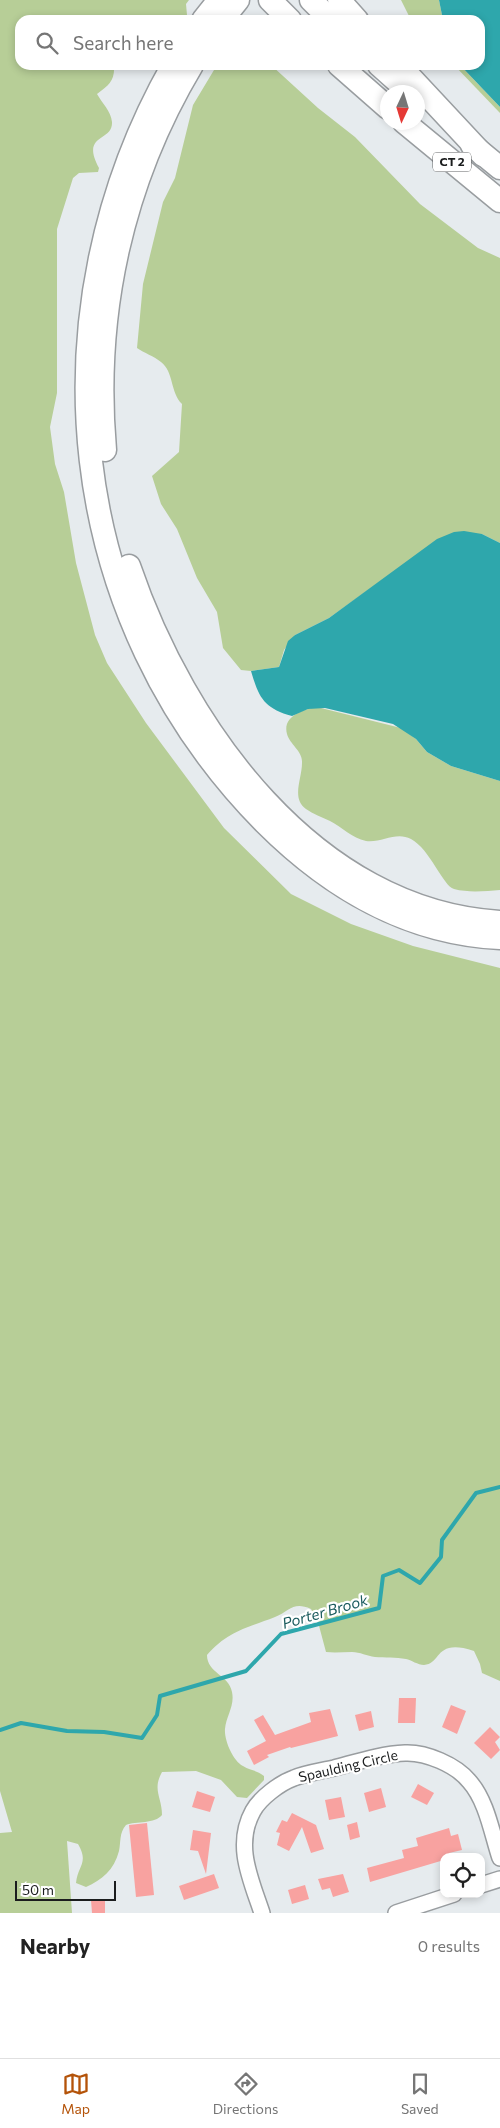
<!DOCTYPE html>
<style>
:root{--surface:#fff;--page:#f6f6f6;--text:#222;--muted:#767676;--line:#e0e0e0;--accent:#b45309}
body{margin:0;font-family:Commissioner,sans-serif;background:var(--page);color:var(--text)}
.controls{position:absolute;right:15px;bottom:15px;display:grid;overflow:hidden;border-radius:10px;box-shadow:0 2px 8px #0003}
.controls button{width:45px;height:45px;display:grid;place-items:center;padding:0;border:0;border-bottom:1px solid var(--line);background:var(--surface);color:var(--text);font:25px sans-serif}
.compass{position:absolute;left:380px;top:85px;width:45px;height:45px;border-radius:50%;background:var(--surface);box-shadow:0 2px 8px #0003;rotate:184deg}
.scale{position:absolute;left:15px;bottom:12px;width:101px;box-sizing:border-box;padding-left:5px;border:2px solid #1b1d1e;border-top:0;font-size:14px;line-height:18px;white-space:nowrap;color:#1b1d1e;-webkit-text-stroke:4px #fff;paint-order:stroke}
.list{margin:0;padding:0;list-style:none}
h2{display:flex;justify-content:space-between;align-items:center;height:65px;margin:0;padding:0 20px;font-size:21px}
h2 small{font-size:16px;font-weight:400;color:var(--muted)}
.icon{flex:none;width:28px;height:28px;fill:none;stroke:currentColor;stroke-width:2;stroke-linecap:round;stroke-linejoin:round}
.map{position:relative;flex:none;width:500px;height:1913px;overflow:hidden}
.search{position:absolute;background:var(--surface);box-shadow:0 2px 8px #0003;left:15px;right:15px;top:15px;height:55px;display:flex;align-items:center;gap:12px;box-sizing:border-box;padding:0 18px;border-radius:15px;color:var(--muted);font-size:19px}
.sheet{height:145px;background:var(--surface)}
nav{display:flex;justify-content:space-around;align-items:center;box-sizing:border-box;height:70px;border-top:1px solid var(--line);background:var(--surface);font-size:14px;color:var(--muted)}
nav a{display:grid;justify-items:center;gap:2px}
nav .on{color:var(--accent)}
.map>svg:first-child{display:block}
.green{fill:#b7ce97}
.water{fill:#2ea7ac}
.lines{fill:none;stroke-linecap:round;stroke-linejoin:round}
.stream{stroke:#2ea7ac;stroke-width:4}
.building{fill:#f8a2a0}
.minor-casing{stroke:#999da0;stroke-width:18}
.highway-casing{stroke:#999da0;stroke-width:25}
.minor{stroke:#fff;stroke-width:15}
.highway{stroke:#fff;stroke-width:22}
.labels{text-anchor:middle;stroke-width:4.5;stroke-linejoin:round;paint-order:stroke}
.shield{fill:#fff;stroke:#5f6162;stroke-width:1}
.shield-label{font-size:12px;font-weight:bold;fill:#1b1d1e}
.street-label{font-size:14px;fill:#1b1d1e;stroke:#fff}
.water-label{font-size:15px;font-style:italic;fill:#1b5b5e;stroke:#fff}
</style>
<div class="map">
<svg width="500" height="1913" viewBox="0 0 500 1913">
<rect width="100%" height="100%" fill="#e6ebee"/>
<!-- green -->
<g class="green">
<path d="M0 0H189L186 4 187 15 182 20H20V65H114C115 81 109 85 97 94 102 103 111 111 112 122 113 142 80 133 99 168L98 172 79 173 73 178 57 229V393L50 427 55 464 64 492 76 563 95 635 107 663 146 723 224 828 291 894 351 924 413 946 500 968V1681L482 1673 480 1664 474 1651C434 1638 442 1664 424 1665 418 1665 411 1660 406 1659 396 1657 385 1658 375 1657 367 1656 360 1652 352 1652 343 1652 335 1653 326 1652L318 1622 311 1609C293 1601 290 1611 275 1617 247 1628 228 1631 207 1655 207 1673 229 1675 232 1692 235 1706 226 1716 225 1729 224 1740 233 1761 243 1766 251 1771 257 1770 264 1776V1780L247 1798 237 1797 221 1780 196 1771 162 1772C152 1790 162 1797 162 1815 155 1824 136 1821 126 1825 119 1833 121 1842 119 1851 114 1870 102 1880 86 1887L76 1883C78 1865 89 1863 78 1844L67 1841 72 1913H0V1833L12 1832 0 1791Z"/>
<path d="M401 0H439L443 20H411Z"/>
<path d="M217 65H271L318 108 355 137 420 204 478 248 500 258V543L482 534 399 568 329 618 295 635 284 650 279 667 251 671 241 670 223 648 217 612 197 578 177 529 161 504 152 476 179 452 182 404C170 392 174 372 161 362 154 356 144 353 137 348L143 284 163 202 175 178 193 105Z"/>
<path d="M454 65H460L500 107V113Z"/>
<path d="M317 707 401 728 416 739 427 752 451 766 500 781V890C486 891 469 893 454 889 443 886 430 849 411 839 396 831 382 843 366 841 352 838 342 827 330 821 322 817 313 814 306 809 291 798 302 779 302 763 303 751 290 745 287 734 282 716 304 709 317 707Z"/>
</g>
<!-- water -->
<g class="water">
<path d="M439 0H500V107L460 65H480V20H443Z"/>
<path d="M464 531 482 534 500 543V781L451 766 427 752 416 739 393 724 325 708 308 709 292 716C264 708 259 698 251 671L279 667 288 641 295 635 329 618 437 539 454 532Z"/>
</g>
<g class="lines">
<!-- stream -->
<path class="stream" d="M0 1730 21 1723 67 1731 104 1732 142 1738 157 1715 160 1696 246 1671 281 1634 379 1608 383 1576 399 1570 420 1583 441 1557 442 1540 476 1493 500 1487"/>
</g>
<!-- building -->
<g class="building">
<path d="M399 1698H416L415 1723H398Z"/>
<path d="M451 1705 466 1711 457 1734 442 1727Z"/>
<path d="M330 1709 338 1736 291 1748 290 1747 267 1755 269 1757 254 1765 247 1751 266 1741 254 1720 263 1715 275 1735 311 1722 309 1713Z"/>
<path d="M371 1711 374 1727 359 1731 355 1715Z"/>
<path d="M490 1727 500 1737 495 1742 500 1750 491 1759 474 1743Z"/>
<path d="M418 1784 434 1793 427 1805 411 1797Z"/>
<path d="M381 1788 386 1807 369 1812 364 1793Z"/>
<path d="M197 1791 215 1797 210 1812 192 1807Z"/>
<path d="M341 1797 345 1817 329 1820 325 1800Z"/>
<path d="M292 1813 316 1825 324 1849 311 1853 302 1827 289 1851 277 1845 280 1833 276 1832 282 1820 287 1822Z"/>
<path d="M357 1822 360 1837 350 1840 347 1825Z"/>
<path d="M147 1823 154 1895 136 1897 129 1825Z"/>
<path d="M449 1828 451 1836 458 1834 462 1850 449 1853 450 1857H444V1860L370 1882 367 1868 404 1858 402 1850 418 1846 416 1838Z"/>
<path d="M193 1830 211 1833 206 1874 198 1851 190 1850Z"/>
<path d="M214 1874 219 1888 184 1900 179 1886Z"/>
<path d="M343 1874 349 1892 333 1897 330 1888 322 1890 318 1879Z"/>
<path d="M305 1885 309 1899 292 1904 288 1890Z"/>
<path d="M91 1900H105V1913H92Z"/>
</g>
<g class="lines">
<defs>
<g id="minor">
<path d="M481 1885 500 1879"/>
<path d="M262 1913C251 1880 234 1845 253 1811 260 1798 280 1783 294 1778 306 1773 321 1771 334 1768 357 1762 381 1754 405 1753 426 1752 456 1765 469 1781 487 1801 492 1834 500 1858"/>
<path d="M396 1913 454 1894"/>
</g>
<g id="highway">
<path d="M270 0 290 20"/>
<path d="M311 0 331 20"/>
<path d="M339 0 357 20"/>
<path d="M203 20 219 0"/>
<path d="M222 20 238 0"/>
<path d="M173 65C33 311 63 619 265 823 329 887 408 934 500 938"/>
<path d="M339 65 388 108"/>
<path d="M379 65 407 90"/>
<path d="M399 65 483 155"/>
<path d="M404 122 500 201"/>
<path d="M472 145 500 168"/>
<path d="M105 450C93 314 122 182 192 65"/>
<path d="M129 566C184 728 314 911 500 922"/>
</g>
</defs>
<!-- minor casing -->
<use href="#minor" class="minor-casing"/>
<!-- highway casing -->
<use href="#highway" class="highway-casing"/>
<!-- minor -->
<use href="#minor" class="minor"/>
<!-- highway -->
<use href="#highway" class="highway"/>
</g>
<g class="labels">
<!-- shield labels -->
<rect class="shield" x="433" y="152.5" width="38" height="19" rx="4"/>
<g class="shield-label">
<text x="452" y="166">CT 2</text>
</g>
<!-- street labels -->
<g class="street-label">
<text transform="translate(348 1766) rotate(-13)" y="5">Spaulding Circle</text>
</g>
<!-- water labels -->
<g class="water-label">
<text transform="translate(325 1612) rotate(-16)" y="5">Porter Brook</text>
</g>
</g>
</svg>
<div class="controls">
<button><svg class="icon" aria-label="locate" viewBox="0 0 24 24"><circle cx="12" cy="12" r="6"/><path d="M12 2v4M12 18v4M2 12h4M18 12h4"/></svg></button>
</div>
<svg class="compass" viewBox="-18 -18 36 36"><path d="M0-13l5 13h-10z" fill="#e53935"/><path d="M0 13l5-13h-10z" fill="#767676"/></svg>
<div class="scale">50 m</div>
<div class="search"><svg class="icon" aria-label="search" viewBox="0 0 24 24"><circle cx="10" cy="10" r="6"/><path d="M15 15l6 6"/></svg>Search here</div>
</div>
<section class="sheet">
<h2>Nearby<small>0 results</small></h2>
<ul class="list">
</ul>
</section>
<nav>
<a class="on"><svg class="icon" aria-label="map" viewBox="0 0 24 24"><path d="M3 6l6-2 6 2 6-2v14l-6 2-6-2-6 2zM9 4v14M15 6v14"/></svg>Map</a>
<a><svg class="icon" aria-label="directions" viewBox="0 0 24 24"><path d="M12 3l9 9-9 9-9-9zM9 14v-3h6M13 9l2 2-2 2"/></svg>Directions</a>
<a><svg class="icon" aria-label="saved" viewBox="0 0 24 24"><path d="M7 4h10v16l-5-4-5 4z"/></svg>Saved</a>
</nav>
